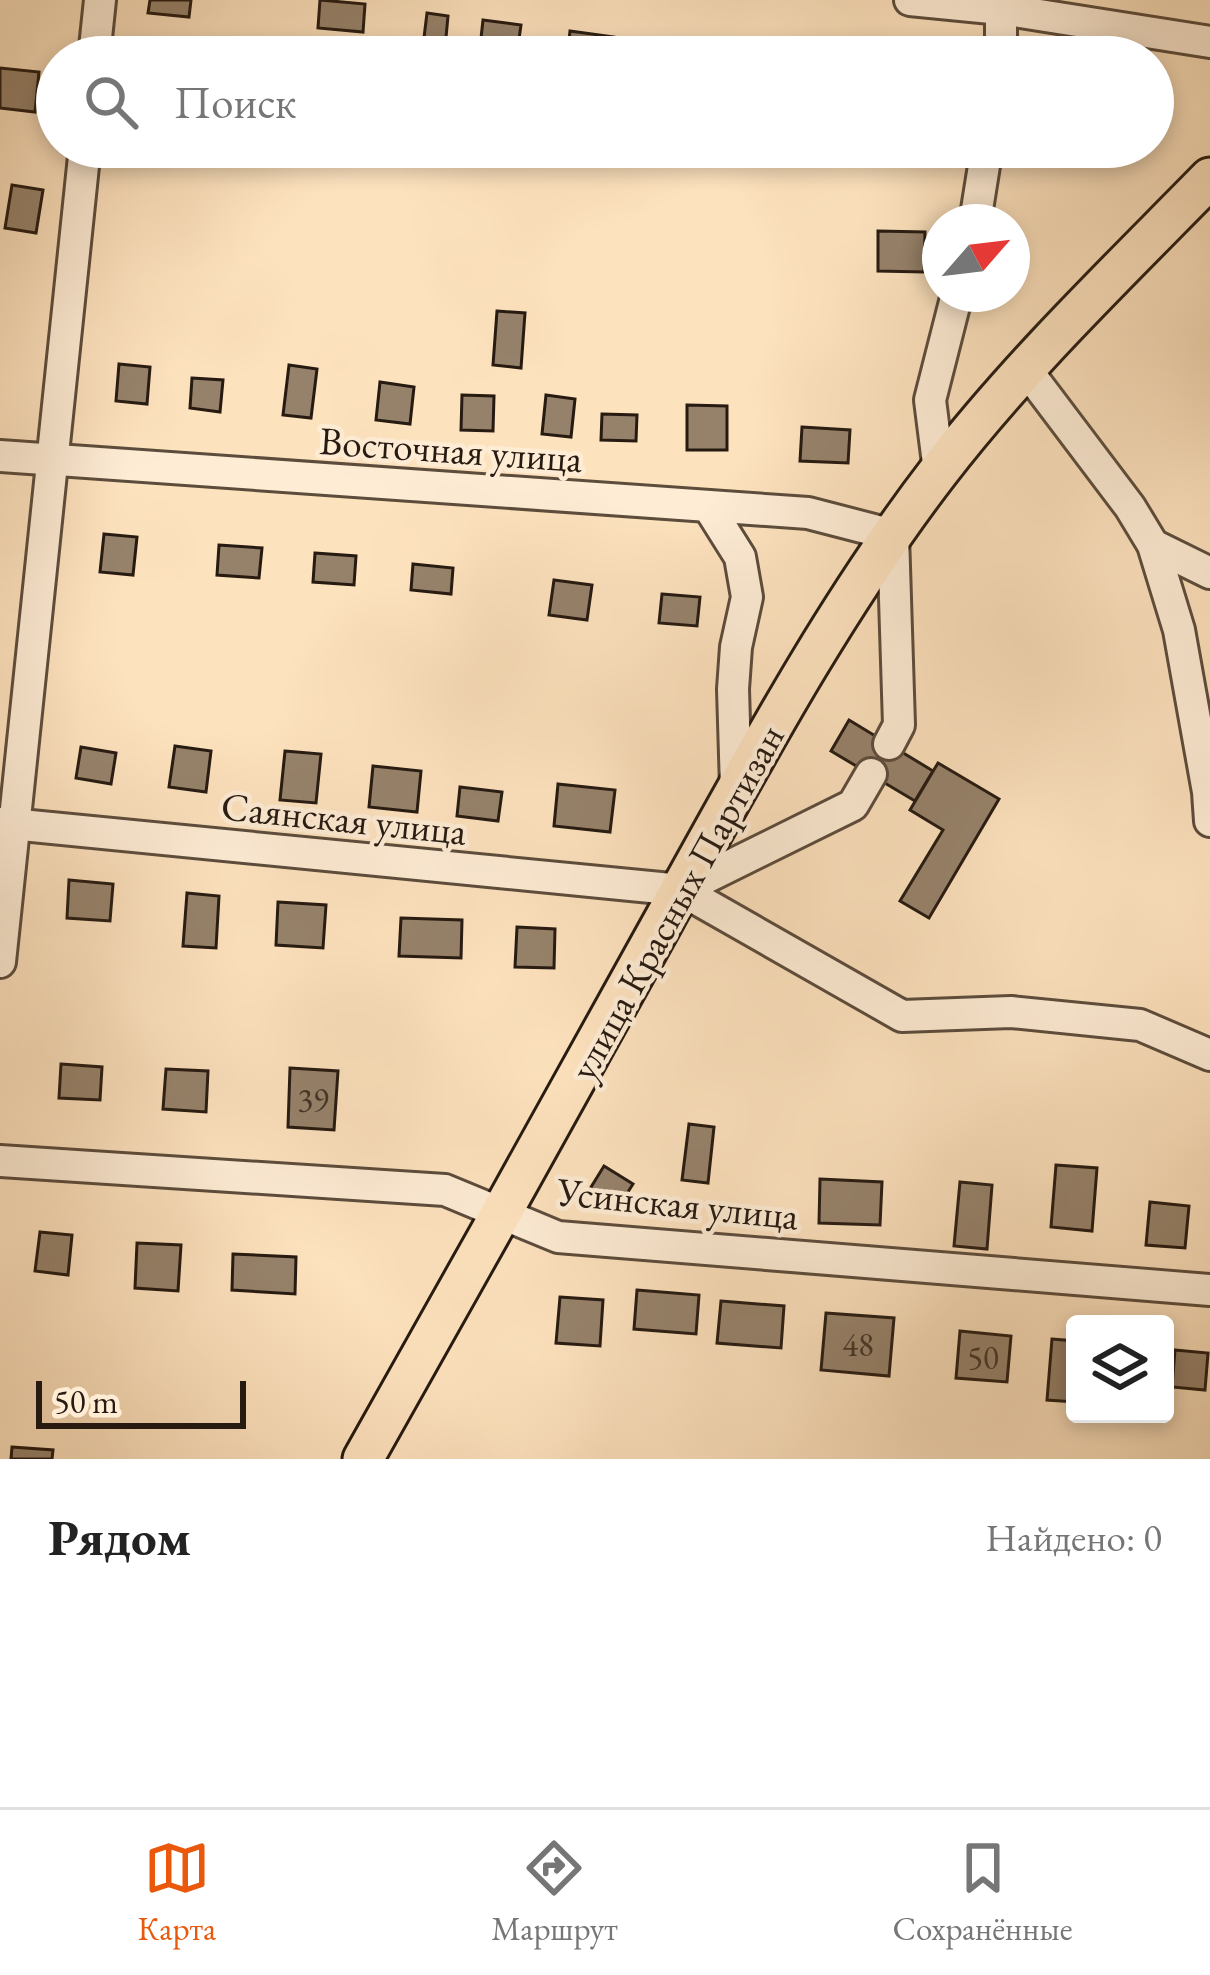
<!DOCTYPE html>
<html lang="ru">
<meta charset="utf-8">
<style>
:root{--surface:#fff;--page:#f2f2f2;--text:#222;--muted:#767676;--line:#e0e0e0;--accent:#ea580c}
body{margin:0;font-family:"EB Garamond",serif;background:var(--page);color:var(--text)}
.controls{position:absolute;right:36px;bottom:36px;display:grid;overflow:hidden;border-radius:12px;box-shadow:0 6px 18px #0003}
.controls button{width:108px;height:108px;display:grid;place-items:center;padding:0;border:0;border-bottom:3px solid var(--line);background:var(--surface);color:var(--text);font:60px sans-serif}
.compass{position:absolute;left:922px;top:204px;width:108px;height:108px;border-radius:50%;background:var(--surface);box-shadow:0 6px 18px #0003;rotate:62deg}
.scale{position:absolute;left:36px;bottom:30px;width:210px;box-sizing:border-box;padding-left:12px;border:6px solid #261a11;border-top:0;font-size:33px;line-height:42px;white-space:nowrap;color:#261a11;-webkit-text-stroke:9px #feecd5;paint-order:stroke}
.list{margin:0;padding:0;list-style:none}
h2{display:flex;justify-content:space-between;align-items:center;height:156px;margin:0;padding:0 48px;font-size:51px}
h2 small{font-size:39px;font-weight:400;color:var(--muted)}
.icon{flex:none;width:66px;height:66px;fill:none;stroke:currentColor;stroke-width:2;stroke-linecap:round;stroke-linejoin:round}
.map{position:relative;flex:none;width:1210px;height:1459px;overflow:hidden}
.search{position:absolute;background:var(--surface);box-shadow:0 6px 18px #0003;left:36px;right:36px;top:36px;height:132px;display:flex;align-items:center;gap:30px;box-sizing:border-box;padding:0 42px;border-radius:66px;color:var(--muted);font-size:45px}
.sheet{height:348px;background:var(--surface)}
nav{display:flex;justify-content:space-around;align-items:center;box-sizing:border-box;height:168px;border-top:3px solid var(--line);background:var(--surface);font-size:33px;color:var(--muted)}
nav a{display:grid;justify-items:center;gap:6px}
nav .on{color:var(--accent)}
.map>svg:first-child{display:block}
.building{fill:#96826b;stroke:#261a11;stroke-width:3}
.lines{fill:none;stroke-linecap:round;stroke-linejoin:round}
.minor-casing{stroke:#5c4c3c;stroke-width:36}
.major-casing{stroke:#261a11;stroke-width:45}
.minor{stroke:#feecd5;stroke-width:30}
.major{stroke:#fde2be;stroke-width:39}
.labels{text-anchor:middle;stroke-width:9;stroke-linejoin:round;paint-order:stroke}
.number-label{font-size:33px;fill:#423428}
.street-label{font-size:39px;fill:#261a11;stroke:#feecd5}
</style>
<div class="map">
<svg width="1210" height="1459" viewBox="0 0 1210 1459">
<rect width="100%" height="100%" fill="#fde2be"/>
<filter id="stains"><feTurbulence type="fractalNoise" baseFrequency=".00167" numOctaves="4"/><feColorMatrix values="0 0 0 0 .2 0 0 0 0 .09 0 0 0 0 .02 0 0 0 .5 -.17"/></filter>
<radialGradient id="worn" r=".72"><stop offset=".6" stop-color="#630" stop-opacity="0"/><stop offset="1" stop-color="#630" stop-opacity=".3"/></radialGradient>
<!-- building -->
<g class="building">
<path d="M150 0H191L189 17 148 13Z"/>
<path d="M320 0 365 4 363 32 318 28Z"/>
<path d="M427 13 448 16 445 48 423 46Z"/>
<path d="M483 20 521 25 517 53 480 47Z"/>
<path d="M570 31 614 37 612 57H567Z"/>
<path d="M650 38 704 44 703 57H648Z"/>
<path d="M0 68 39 72 35 112 0 108Z"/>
<path d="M12 185 43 190 36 233 5 228Z"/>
<path d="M878 231 925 232 924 272 878 271Z"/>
<path d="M497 311 525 313 521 368 493 365Z"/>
<path d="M119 364 150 367 147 404 116 401Z"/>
<path d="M289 365 317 369 311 418 283 415Z"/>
<path d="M192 378 223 380 220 412 190 408Z"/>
<path d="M380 382 414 387 410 424 376 420Z"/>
<path d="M462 395 494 396 493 431 461 430Z"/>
<path d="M546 395 575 399 571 437 542 434Z"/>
<path d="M687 405 727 406V450H687Z"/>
<path d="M602 414 637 415 636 441 601 440Z"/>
<path d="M802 427 850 430 848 463 800 461Z"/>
<path d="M104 534 137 537 133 575 100 572Z"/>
<path d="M219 545 262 548 259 578 217 575Z"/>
<path d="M315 553 356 556 354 585 313 582Z"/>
<path d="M413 564 453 568 451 594 411 590Z"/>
<path d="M554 580 592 585 587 620 549 615Z"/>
<path d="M662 594 700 597 697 626 659 623Z"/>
<path d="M849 720 933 771 915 801 831 751Z"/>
<path d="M175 746 211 751 206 792 169 787Z"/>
<path d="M81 747 116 753 111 784 76 778Z"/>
<path d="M285 751 321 754 316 803 280 800Z"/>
<path d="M938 763 999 799 929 918 900 901 943 830 910 810Z"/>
<path d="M373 766 421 771 417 812 369 807Z"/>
<path d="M558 784 615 790 610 832 554 826Z"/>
<path d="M460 787 502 792 498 821 457 816Z"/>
<path d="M69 880 113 884 110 921 67 918Z"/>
<path d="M187 893 219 896 216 948 183 946Z"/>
<path d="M278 902 326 905 323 948 276 945Z"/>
<path d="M401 918 462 920 461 958 399 956Z"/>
<path d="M517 927 555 929 554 968 515 967Z"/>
<path d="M61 1064 102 1067 100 1100 59 1098Z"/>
<path d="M290 1068 338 1071 334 1130 288 1127Z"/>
<path d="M166 1069 208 1071 206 1112 163 1109Z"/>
<path d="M689 1124 714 1127 708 1183 682 1180Z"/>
<path d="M1056 1165 1097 1168 1092 1231 1051 1227Z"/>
<path d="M604 1166 633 1184 617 1209 588 1192Z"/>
<path d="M820 1179 882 1182 880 1225 819 1223Z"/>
<path d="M960 1182 992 1185 987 1249 954 1246Z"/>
<path d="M1150 1202 1189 1206 1185 1248 1146 1245Z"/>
<path d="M40 1232 72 1235 68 1275 35 1271Z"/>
<path d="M137 1243 181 1245 178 1291 135 1288Z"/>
<path d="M233 1254 296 1257 295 1294 232 1290Z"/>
<path d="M637 1290 699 1295 696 1334 634 1329Z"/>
<path d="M560 1297 603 1300 600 1346 556 1343Z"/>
<path d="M721 1301 784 1306 781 1348 717 1343Z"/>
<path d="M826 1313 894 1318 889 1376 821 1370Z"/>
<path d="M960 1331 1011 1336 1007 1382 956 1378Z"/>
<path d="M1052 1339 1075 1341V1402L1047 1400Z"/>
<path d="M1175 1350 1208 1353 1205 1390 1172 1387Z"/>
<path d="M12 1447 53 1450 52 1459H11Z"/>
</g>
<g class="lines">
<defs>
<g id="minor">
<path d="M910 0 1001 9 1210 42"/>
<path d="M1001 0V57"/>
<path d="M94 57 100 0"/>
<path d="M975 222 987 147"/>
<path d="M1025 368 1130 507 1153 545 1179 630 1208 792 1210 821"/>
<path d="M0 456 808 513 893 535 899 725 889 744"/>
<path d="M939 471 930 400 957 294"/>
<path d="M708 506 740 557 747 597 736 647 733 689 736 788"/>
<path d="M1153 545 1210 573"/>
<path d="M0 823 681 890 902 1016 1011 1012 1140 1025 1210 1055"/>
<path d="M681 890 853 805 871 774"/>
<path d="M0 962 85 147"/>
<path d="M0 1161 445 1190 558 1237 1210 1290"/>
</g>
<path id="major" d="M363 1459C464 1280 565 1100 664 920 749 767 832 610 939 471 1020 366 1117 273 1210 178"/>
</defs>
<!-- minor casing -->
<use href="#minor" class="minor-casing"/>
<!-- major casing -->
<use href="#major" class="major-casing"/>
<!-- minor -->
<use href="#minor" class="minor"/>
<!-- major -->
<use href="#major" class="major"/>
</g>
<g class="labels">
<!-- number labels -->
<g class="number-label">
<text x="313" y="1111">39</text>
<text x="858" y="1356">48</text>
<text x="983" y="1369">50</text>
</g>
<!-- street labels -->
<g class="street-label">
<text transform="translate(451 449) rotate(4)" y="14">Восточная улица</text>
<text transform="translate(344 818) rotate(6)" y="14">Саянская улица</text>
<text transform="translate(676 902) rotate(-61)" y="14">улица Красных Партизан</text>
<text transform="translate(678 1203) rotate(6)" y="14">Усинская улица</text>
</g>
</g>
<rect width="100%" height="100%" filter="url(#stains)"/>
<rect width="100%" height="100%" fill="url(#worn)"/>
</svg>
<div class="controls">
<button><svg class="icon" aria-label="layers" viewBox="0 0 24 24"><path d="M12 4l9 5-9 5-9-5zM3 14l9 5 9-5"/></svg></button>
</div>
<svg class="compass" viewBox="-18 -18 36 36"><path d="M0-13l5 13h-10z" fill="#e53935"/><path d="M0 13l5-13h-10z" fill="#767676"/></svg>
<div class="scale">50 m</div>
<div class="search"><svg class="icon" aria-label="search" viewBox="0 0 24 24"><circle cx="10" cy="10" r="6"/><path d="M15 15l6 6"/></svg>Поиск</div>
</div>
<section class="sheet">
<h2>Рядом<small>Найдено: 0</small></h2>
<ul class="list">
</ul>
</section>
<nav>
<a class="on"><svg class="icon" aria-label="map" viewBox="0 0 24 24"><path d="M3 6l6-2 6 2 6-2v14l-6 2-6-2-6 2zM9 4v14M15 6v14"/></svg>Карта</a>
<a><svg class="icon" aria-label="directions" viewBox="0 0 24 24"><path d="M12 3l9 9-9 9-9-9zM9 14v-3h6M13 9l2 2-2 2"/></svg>Маршрут</a>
<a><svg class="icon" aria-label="saved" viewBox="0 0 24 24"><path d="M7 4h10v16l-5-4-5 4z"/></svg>Сохранённые</a>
</nav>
